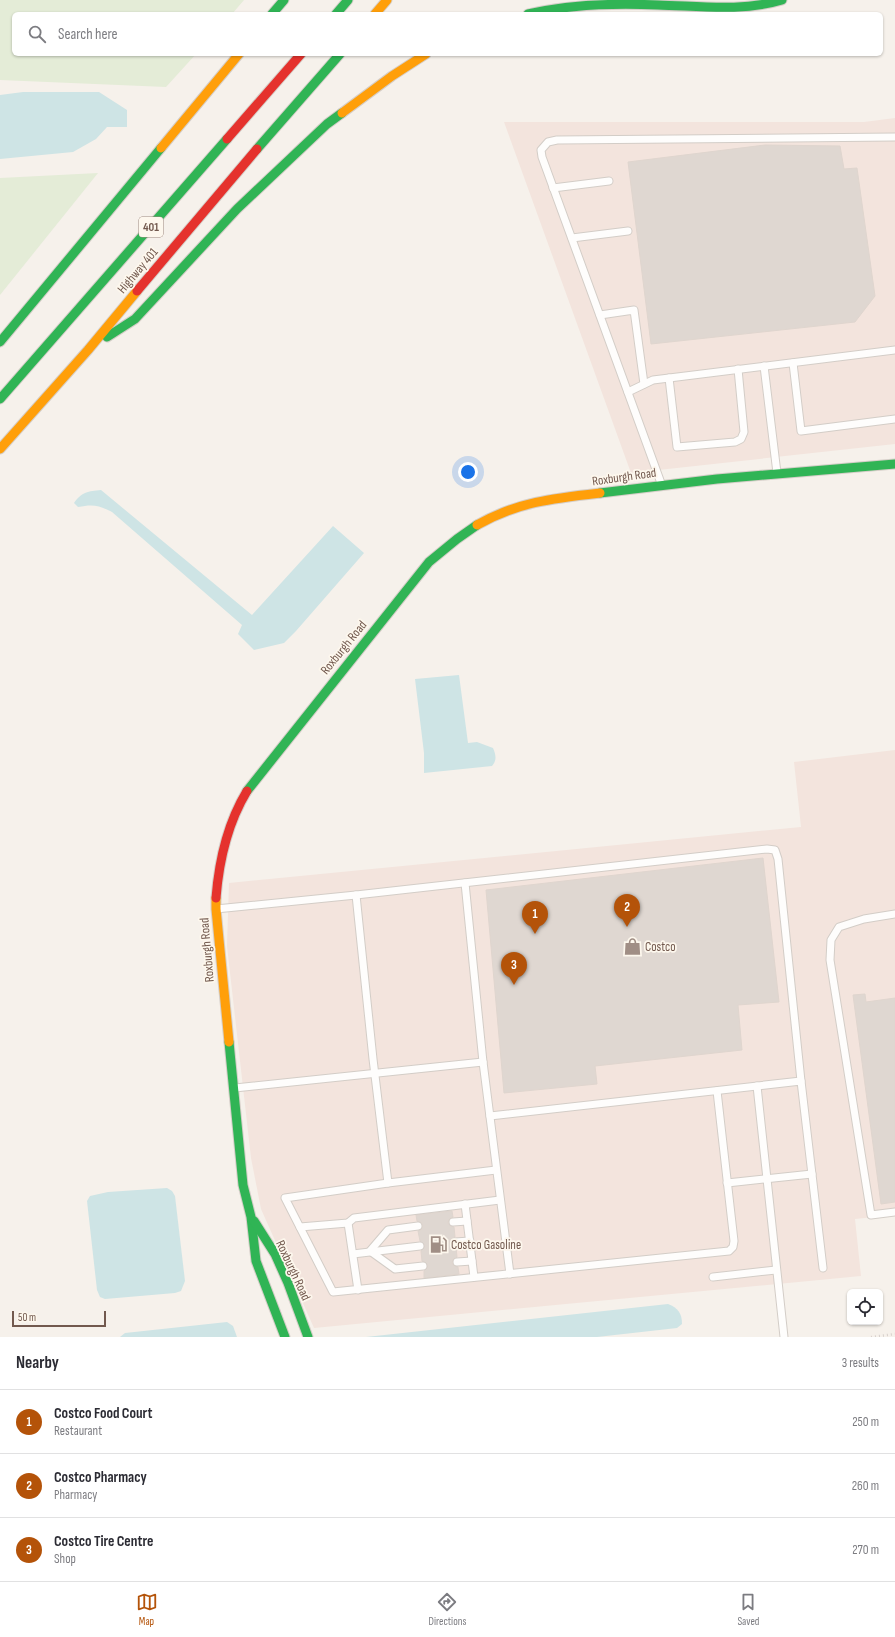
<!DOCTYPE html>
<style>
:root{--surface:#fff;--page:#f7f7f7;--text:#2b2b33;--muted:#7c7c81;--line:#e1e1e2;--accent:#b45309}
body{margin:0;font-family:"Sofia Sans Condensed",sans-serif;background:var(--page);color:var(--text)}
.controls{position:absolute;right:12px;bottom:12px;display:grid;overflow:hidden;border-radius:6px;box-shadow:0 1px 3px #0004}
.controls button{width:36px;height:36px;display:grid;place-items:center;padding:0;border:0;border-bottom:1px solid var(--line);background:var(--surface);color:var(--text);font:20px sans-serif}
.scale{position:absolute;left:12px;bottom:10px;width:94px;box-sizing:border-box;padding-left:4px;border:2px solid #72594e;border-top:0;font-size:11px;line-height:14px;white-space:nowrap;color:#72594e;-webkit-text-stroke:3px #fdf7ed;paint-order:stroke}
.you{position:absolute;left:468px;top:472px;width:14px;height:14px;margin:-10px;border:3px solid #fff;border-radius:50%;background:#1a73e8;box-shadow:0 0 0 6px #1a73e833}
.badge{display:grid;place-items:center;width:26px;height:26px;border-radius:50%;background:var(--accent);color:#fff;font-size:13px;font-weight:700}
.pin{position:absolute;translate:-50% -33px;filter:drop-shadow(0 1px 2px #0008)}
.pin::after{content:'';position:absolute;top:21px;width:14px;height:12px;background:inherit;clip-path:polygon(0 0,100% 0,50% 100%)}
.list{margin:0;padding:0;list-style:none}
h2{display:flex;justify-content:space-between;align-items:center;height:52px;margin:0;padding:0 16px;font-size:17px}
h2 small{font-size:13px;font-weight:400;color:var(--muted)}
.list li{display:grid;grid-template-columns:26px 1fr auto;gap:12px;align-items:center;box-sizing:border-box;height:64px;padding:0 16px;border-top:1px solid var(--line)}
.list b{display:block;font-size:15px;white-space:nowrap}
.list p{margin:0;font-size:13px;white-space:nowrap;color:var(--muted)}
.list em{font-size:13px;font-style:normal;color:var(--muted)}
.icon{flex:none;width:22px;height:22px;fill:none;stroke:currentColor;stroke-width:2;stroke-linecap:round;stroke-linejoin:round}
.map{position:relative;flex:none;width:895px;height:1337px;overflow:hidden}
.search{position:absolute;background:var(--surface);box-shadow:0 1px 3px #0004;left:12px;right:12px;top:12px;height:44px;display:flex;align-items:center;gap:10px;box-sizing:border-box;padding:0 14px;border-radius:6px;color:var(--muted);font-size:15px}
.sheet{height:244px;background:var(--surface)}
nav{display:flex;justify-content:space-around;align-items:center;box-sizing:border-box;height:56px;border-top:1px solid var(--line);background:var(--surface);font-size:11px;color:var(--muted)}
nav a{display:grid;justify-items:center;gap:2px}
nav .on{color:var(--accent)}
.map>svg:first-child{display:block}
.commercial{fill:#f3e4dd}
.green{fill:#e4ecd7}
.water{fill:#cee4e5}
.building{fill:#dfd7d1;stroke:#dfd5ce}
.lines{fill:none;stroke-linecap:round;stroke-linejoin:round}
.lane-casing{stroke:#d3cdc7;stroke-width:9}
.fast-casing{stroke:#d5cec8;stroke-width:11}
.slow-casing{stroke:#d5cec8;stroke-width:11}
.jam-casing{stroke:#d5cec8;stroke-width:11}
.path{stroke:#d7d0cb;stroke-width:2.5;stroke-dasharray:1 3;stroke-linecap:butt}
.lane{stroke:#fefdfc;stroke-width:7}
.fast{stroke:#30b455;stroke-width:9}
.slow{stroke:#ff9f0a;stroke-width:9}
.jam{stroke:#e5322d;stroke-width:9}
.labels{text-anchor:middle;stroke-width:3.5;stroke-linejoin:round;paint-order:stroke}
.shield{fill:#fdf7ed;stroke:#9c887e;stroke-width:1}
.shield-label{font-size:12px;font-weight:bold;fill:#72594e}
.street-label{font-size:13px;fill:#72594e;stroke:#fdf7ed}
.poi-label{font-size:13px;fill:#72594e;stroke:#fdf7ed;text-anchor:start}
</style>
<div class="map">
<svg width="895" height="1337" viewBox="0 0 895 1337">
<rect width="100%" height="100%" fill="#f6f1eb"/>
<!-- commercial -->
<g class="commercial">
<path d="M895 118V444L631 473 504 122H864Z"/>
<path d="M895 750V1215L855 1219 861 1276 314 1328 261 1209 251 1158 227 946 229 883 801 827 794 762Z"/>
</g>
<!-- green -->
<g class="green">
<path d="M0 0H244L232 14H14V54H196L166 87 0 80Z"/>
<path d="M98 173 0 295V178Z"/>
</g>
<!-- water -->
<g class="water">
<path d="M23 92H99L127 110V127H107L96 139 73 152 0 159V95Z"/>
<path d="M101 490 252 615 333 526 364 553 296 631 284 643 254 650 238 634 242 625 112 512C98 505 93 504 78 507L74 503C82 492 88 491 101 490Z"/>
<path d="M459 675 468 743 477 742 493 748C496 755 497 760 492 766L424 773V753L415 679Z"/>
<path d="M167 1188 172 1191 175 1196 185 1281 181 1291 175 1293 105 1299 100 1297 97 1290 87 1201 90 1196 108 1192Z"/>
<path d="M668 1304C678 1308 682 1313 682 1324L677 1328 597 1337H366Z"/>
<path d="M227 1322 233 1326 237 1337H120L125 1333Z"/>
</g>
<!-- building -->
<g class="building">
<path d="M765 145 840 146 844 169 857 168 875 296 855 322 651 344 628 162Z"/>
<path d="M763 858 779 1002 738 1005 742 1050 595 1066 597 1084 504 1093 486 890Z"/>
<path d="M865 994 866 1002 895 998V1202L881 1204 853 995Z"/>
<path d="M452 1211 453 1217 449 1219 448 1223 450 1226 454 1227 455 1237 451 1239 450 1243 452 1246 456 1247 457 1257 453 1259 452 1263 454 1266 458 1267 459 1274 424 1278V1271L427 1268 428 1265 425 1262 422 1261 421 1251 424 1248 425 1245 420 1241 418 1231 421 1230 423 1226 422 1223 417 1221 416 1215Z"/>
</g>
<g class="lines">
<defs>
<g id="lane">
<path d="M553 188 609 181"/>
<path d="M572 238 628 231"/>
<path d="M600 315 634 310 644 384"/>
<path d="M793 363 801 431 895 419"/>
<path d="M764 366 777 473"/>
<path d="M669 378 677 447 735 442 741 439 744 432 738 369"/>
<path d="M628 392 653 380 895 350"/>
<path d="M661 483 542 157 541 150 548 142 557 140 895 137"/>
<path d="M465 883 483 1062 510 1274"/>
<path d="M356 895 373 1059 388 1183"/>
<path d="M216 909 356 895 767 849 775 850 778 859 801 1081"/>
<path d="M895 914 864 919 839 927 831 940 830 960 871 1215 895 1212"/>
<path d="M757 1086 784 1337"/>
<path d="M235 1088 483 1062"/>
<path d="M490 1116 801 1081 823 1268"/>
<path d="M496 1170 388 1183 285 1198 333 1292 729 1251 733 1247 734 1241 717 1091"/>
<path d="M727 1183 812 1174"/>
<path d="M465 1204 474 1277"/>
<path d="M453 1222 467 1221"/>
<path d="M348 1223 358 1290"/>
<path d="M418 1226 388 1230 370 1251 395 1269 423 1266"/>
<path d="M300 1227 348 1223 354 1218 500 1200"/>
<path d="M455 1242 470 1241"/>
<path d="M353 1254 420 1246"/>
<path d="M457 1262 472 1261"/>
<path d="M713 1277 776 1270"/>
</g>
<g id="fast">
<path d="M272 14 284 0"/>
<path d="M336 14 348 0"/>
<path d="M528 14C571 4 614 3 658 5 699 6 742 12 782 0"/>
<path d="M257 149 340 54"/>
<path d="M107 337 135 319 237 209 327 124 342 113"/>
<path d="M0 342 161 148"/>
<path d="M0 399 227 139"/>
<path d="M600 493 717 479 895 464"/>
<path d="M247 791 429 562 457 539 477 525"/>
<path d="M229 1042 243 1185 251 1217 256 1261 285 1337"/>
<path d="M254 1221 275 1254 288 1283 308 1337"/>
</g>
<g id="slow">
<path d="M375 14 387 0"/>
<path d="M342 113 392 76 426 54"/>
<path d="M161 148 239 54"/>
<path d="M0 449 88 350 137 291"/>
<path d="M477 525C517 502 555 498 600 493"/>
<path d="M216 898V909L229 1042"/>
</g>
<g id="jam">
<path d="M227 139 301 54"/>
<path d="M137 291 257 149"/>
<path d="M216 898C219 860 227 824 247 791"/>
</g>
</defs>
<!-- lane casing -->
<use href="#lane" class="lane-casing"/>
<!-- fast casing -->
<use href="#fast" class="fast-casing"/>
<!-- slow casing -->
<use href="#slow" class="slow-casing"/>
<!-- jam casing -->
<use href="#jam" class="jam-casing"/>
<!-- path -->
<path class="path" d="M871 1337 895 1334"/>
<!-- lane -->
<use href="#lane" class="lane"/>
<!-- fast -->
<use href="#fast" class="fast"/>
<!-- slow -->
<use href="#slow" class="slow"/>
<!-- jam -->
<use href="#jam" class="jam"/>
</g>
<!-- icons -->
<defs>
<symbol id="shop-bare" viewBox="-9 -9 18 18"><path d="M-5-2.5h2.3a2.7 3.5 0 0 1 5.4 0H5L5.5 6h-11ZM-1.5-2.5h3a1.5 2.3 0 0 0-3 0Z" fill="#a08e85" stroke="#fdf7ed" stroke-width="2.5" paint-order="stroke"/></symbol>
<symbol id="fuel-bare" viewBox="-9 -9 18 18"><path d="M-5.5-6h7V0h2V4h1.3V-2.5L3-4.5l.8-.8L6-3V5H2.5V1h-1V6h-7ZM-4.2-4.7v3.2H.2V-4.7Z" fill="#a08e85" stroke="#fdf7ed" stroke-width="2.5" paint-order="stroke"/></symbol>
</defs>
<g fill-rule="evenodd">
<use href="#shop-bare" x="620" y="934" width="25" height="25"/>
<use href="#fuel-bare" x="426" y="1232" width="25" height="25"/>
</g>
<g class="labels">
<!-- shield labels -->
<rect class="shield" x="139" y="217" width="24" height="20" rx="3"/>
<g class="shield-label">
<text x="151" y="231">401</text>
</g>
<!-- street labels -->
<g class="street-label">
<text transform="translate(137 270) rotate(-50)" y="5">Highway 401</text>
<text transform="translate(624 476) rotate(-8)" y="5">Roxburgh Road</text>
<text transform="translate(343 647) rotate(-51)" y="5">Roxburgh Road</text>
<text transform="translate(206 950) rotate(-95)" y="5">Roxburgh Road</text>
<text transform="translate(294 1270) rotate(65)" y="5">Roxburgh Road</text>
</g>
<!-- poi labels -->
<g class="poi-label">
<text x="645" y="951">Costco</text>
<text x="451" y="1249">Costco Gasoline</text>
</g>
</g>
</svg>
<div class="controls">
<button><svg class="icon" aria-label="locate" viewBox="0 0 24 24"><circle cx="12" cy="12" r="6"/><path d="M12 2v4M12 18v4M2 12h4M18 12h4"/></svg></button>
</div>
<div class="scale">50 m</div>
<div class="you"></div>
<div class="pin badge" style="left:535px;top:934px">1</div>
<div class="pin badge" style="left:627px;top:927px">2</div>
<div class="pin badge" style="left:514px;top:985px">3</div>
<div class="search"><svg class="icon" aria-label="search" viewBox="0 0 24 24"><circle cx="10" cy="10" r="6"/><path d="M15 15l6 6"/></svg>Search here</div>
</div>
<section class="sheet">
<h2>Nearby<small>3 results</small></h2>
<ul class="list">
<li><span class="badge">1</span><div><b>Costco Food Court</b><p>Restaurant</p></div><em>250 m</em></li>
<li><span class="badge">2</span><div><b>Costco Pharmacy</b><p>Pharmacy</p></div><em>260 m</em></li>
<li><span class="badge">3</span><div><b>Costco Tire Centre</b><p>Shop</p></div><em>270 m</em></li>
</ul>
</section>
<nav>
<a class="on"><svg class="icon" aria-label="map" viewBox="0 0 24 24"><path d="M3 6l6-2 6 2 6-2v14l-6 2-6-2-6 2zM9 4v14M15 6v14"/></svg>Map</a>
<a><svg class="icon" aria-label="directions" viewBox="0 0 24 24"><path d="M12 3l9 9-9 9-9-9zM9 14v-3h6M13 9l2 2-2 2"/></svg>Directions</a>
<a><svg class="icon" aria-label="saved" viewBox="0 0 24 24"><path d="M7 4h10v16l-5-4-5 4z"/></svg>Saved</a>
</nav>
